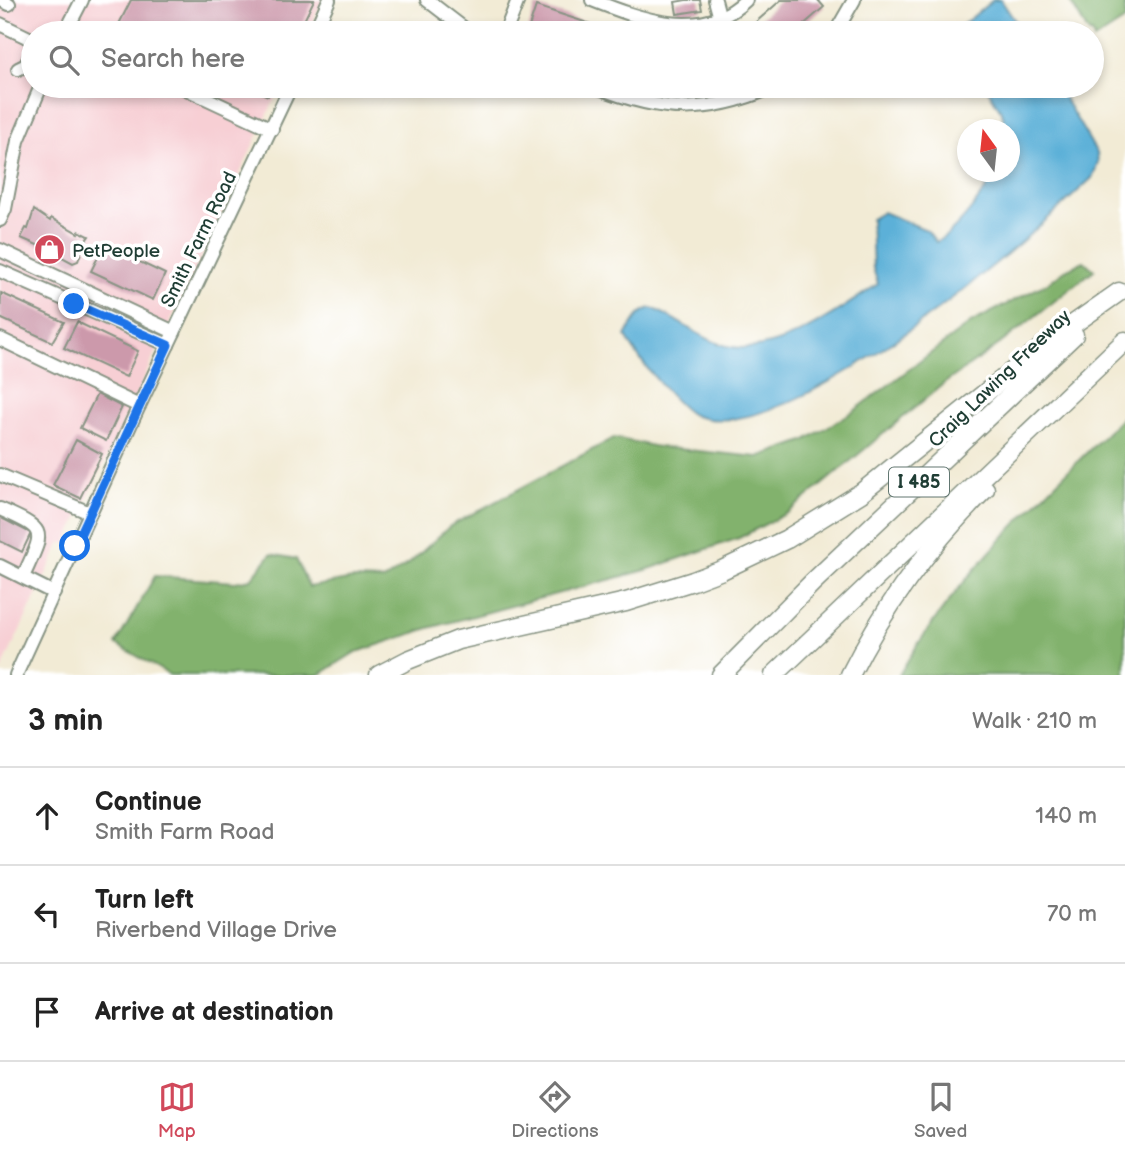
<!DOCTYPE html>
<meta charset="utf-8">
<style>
:root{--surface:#fff;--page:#f2f2f2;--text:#222;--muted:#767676;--line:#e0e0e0;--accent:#d1495b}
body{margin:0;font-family:"Balsamiq Sans",sans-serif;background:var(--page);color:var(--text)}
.compass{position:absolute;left:957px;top:119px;width:63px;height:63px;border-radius:50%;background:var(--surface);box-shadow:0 4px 10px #0003;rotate:345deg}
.stop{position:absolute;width:21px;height:21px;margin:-16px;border:5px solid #1a73e8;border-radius:50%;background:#fff}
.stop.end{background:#1a73e8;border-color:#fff;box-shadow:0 2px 7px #0008}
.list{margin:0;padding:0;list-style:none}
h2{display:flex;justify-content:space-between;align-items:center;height:91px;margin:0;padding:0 28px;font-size:30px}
h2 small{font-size:23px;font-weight:400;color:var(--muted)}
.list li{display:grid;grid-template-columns:46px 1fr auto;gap:21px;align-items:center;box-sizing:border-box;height:98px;padding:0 28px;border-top:2px solid var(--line)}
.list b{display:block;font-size:26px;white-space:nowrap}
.list p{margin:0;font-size:23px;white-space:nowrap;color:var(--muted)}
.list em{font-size:23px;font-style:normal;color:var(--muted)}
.icon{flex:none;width:38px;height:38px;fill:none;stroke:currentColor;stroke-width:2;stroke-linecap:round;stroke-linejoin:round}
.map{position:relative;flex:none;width:1125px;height:675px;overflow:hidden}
.search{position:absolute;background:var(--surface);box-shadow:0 4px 10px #0003;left:21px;right:21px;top:21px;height:77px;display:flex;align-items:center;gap:18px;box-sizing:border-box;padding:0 24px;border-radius:38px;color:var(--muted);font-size:26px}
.sheet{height:385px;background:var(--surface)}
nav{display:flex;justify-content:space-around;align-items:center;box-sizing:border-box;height:98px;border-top:2px solid var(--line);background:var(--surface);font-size:19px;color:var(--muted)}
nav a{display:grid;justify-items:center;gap:4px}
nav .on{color:var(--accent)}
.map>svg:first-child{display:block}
.built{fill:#f7cfd4}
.forest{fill:#82b26d;stroke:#507850;stroke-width:2}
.water{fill:#5cb0d8;stroke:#3e7686;stroke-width:2}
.building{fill:#cc99ab}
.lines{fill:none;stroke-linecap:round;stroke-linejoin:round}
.minor-casing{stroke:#889484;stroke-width:16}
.highway-casing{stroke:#889484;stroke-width:21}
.minor{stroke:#fff;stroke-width:12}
.highway{stroke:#fff;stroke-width:18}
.route{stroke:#1a73e8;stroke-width:9}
.labels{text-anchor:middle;stroke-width:7;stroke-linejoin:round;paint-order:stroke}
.shield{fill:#fff;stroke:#627771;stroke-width:2}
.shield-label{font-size:18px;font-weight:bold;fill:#1f3d34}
.street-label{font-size:19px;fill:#1f3d34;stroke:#fff}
.poi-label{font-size:19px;fill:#1f3d34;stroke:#fff;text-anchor:start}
</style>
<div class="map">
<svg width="1125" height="675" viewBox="0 0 1125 675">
<rect width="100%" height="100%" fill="#fff"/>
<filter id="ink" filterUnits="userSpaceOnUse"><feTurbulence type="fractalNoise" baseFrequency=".0143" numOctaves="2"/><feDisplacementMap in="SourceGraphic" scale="14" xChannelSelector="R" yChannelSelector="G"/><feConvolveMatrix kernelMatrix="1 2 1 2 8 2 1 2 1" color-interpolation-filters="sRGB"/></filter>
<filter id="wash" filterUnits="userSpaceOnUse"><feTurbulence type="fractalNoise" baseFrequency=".00686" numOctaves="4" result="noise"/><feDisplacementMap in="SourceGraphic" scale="28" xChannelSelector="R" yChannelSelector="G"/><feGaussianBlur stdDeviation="1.57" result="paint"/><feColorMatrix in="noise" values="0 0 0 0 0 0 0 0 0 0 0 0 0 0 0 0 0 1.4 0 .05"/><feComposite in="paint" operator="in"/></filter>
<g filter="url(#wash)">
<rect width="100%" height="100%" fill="#f2ebd5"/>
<!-- built -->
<path class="built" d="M0 0H323L306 33H33V86H281L66 544 61 542 0 673Z"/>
<!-- forest -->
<g class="forest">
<path d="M1069 0H1125V20L1094 40 1092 33H1089Z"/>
<path d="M1084 261 1094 270 1001 343 942 385 789 512 739 538 646 570 429 628 354 653 319 675H170L116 644 155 576 235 582 251 579 271 554 296 559 309 587 353 579 384 580 411 562 450 526 614 438 658 447 758 457 804 441 854 411 972 322 1048 283 1065 270Z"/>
<path d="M1125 415V675H899C957 574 1043 496 1125 415Z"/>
</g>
<!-- water -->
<g class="water">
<path d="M993 0H1001L1023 33H953Z"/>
<path d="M986 86H1057L1097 153 1098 163 1092 178C1023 243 793 449 695 416 678 409 634 354 626 336 632 325 638 310 652 308 676 318 698 337 723 345 773 361 839 310 878 284L873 268 871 219 883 212 927 230 936 242C957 232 985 192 996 172H1010V130L1006 129 1002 113Z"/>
</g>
<g id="blocks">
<!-- building -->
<g class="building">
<path d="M131 0H314L298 33H134L118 26Z"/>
<path d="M686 0H700L702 10 677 14 675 2Z"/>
<path d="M781 0H818L824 7 794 33H749L747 30Z"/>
<path d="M536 6 618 33H527Z"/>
<path d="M245 86H273L268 96Z"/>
<path d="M34 210 50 221 51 218 78 233 79 231 89 236 78 251 81 253 78 261 73 263 49 250 21 238 26 228 28 229Z"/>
<path d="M104 245 165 274 153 300 91 271Z"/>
<path d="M1 293 64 322 52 342 0 318Z"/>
<path d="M77 322 138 351 126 377 64 348Z"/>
<path d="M97 394 122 407 106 441 80 428Z"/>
<path d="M76 440 102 454 80 498 53 485Z"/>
<path d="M0 514 4 516 3 519 31 533 22 552 0 541Z"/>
</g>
</g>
</g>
<g filter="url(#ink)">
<use href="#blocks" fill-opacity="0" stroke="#889484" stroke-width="2"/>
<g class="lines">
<defs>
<g id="minor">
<path d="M1 0 9 4"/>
<path d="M427 0 470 33"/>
<path d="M592 0C640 19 702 43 746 0"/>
<path d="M715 0 724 33"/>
<path d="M0 24 33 40"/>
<path d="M65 33 82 0"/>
<path d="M314 33 329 0"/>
<path d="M505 33 518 0"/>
<path d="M835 33 854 0"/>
<path d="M18 69 26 65 33 49"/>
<path d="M180 86 272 129"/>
<path d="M594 86C662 113 707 116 775 86"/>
<path d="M0 220 5 209 18 141 41 86"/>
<path d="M0 250 174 332"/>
<path d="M0 271 168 345"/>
<path d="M0 339 139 406"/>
<path d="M0 475 90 513"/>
<path d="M0 509C49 531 44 530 23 577"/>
<path d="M0 566 54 593"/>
<path d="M16 675 139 406 291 86"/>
</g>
<g id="highway">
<path d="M379 675 408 660 458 640 626 602 693 581 722 570 787 539 861 493 1055 337 1119 292"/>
<path d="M721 675 813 582 1074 335"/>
<path d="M774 675 1125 341"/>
<path d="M850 675C884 607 931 543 985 489"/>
</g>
</defs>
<!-- minor casing -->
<use href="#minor" class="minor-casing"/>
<!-- highway casing -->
<use href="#highway" class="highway-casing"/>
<!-- minor -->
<use href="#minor" class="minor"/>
<!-- highway -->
<use href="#highway" class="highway"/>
</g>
</g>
<g class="lines" filter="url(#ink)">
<!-- route -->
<path class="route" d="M74 304 168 345 75 546"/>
</g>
<!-- icons -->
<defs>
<symbol id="shop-disc" viewBox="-11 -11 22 22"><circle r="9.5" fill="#d1495b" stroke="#fff"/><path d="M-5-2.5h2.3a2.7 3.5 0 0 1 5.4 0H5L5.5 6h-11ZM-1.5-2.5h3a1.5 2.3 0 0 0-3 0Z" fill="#fff"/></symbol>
</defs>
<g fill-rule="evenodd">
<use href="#shop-disc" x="32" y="232" width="35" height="35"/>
</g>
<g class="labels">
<!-- shield labels -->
<rect class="shield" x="889" y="467.5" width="60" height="29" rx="5"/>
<g class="shield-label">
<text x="919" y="488">I 485</text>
</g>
<!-- street labels -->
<g class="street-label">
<text transform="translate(198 239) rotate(-64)" y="7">Smith Farm Road</text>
<text transform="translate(999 378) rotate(-44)" y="7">Craig Lawing Freeway</text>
</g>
<!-- poi labels -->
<g class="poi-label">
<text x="72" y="257">PetPeople</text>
</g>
</g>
</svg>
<svg class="compass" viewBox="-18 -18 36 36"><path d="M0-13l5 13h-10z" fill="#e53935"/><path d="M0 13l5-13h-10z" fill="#767676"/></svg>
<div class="stop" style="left:75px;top:546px"></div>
<div class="stop end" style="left:74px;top:304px"></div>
<div class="search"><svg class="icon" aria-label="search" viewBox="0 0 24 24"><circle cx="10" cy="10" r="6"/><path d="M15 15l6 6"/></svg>Search here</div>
</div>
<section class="sheet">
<h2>3 min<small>Walk · 210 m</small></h2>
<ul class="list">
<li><svg class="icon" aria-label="ahead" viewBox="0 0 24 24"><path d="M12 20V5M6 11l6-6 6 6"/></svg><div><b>Continue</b><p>Smith Farm Road</p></div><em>140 m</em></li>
<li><svg class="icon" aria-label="left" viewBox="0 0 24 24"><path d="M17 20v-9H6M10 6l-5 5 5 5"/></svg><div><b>Turn left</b><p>Riverbend Village Drive</p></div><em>70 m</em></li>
<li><svg class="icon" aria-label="arrive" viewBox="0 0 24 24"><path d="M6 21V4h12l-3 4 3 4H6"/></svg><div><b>Arrive at destination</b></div></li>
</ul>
</section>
<nav>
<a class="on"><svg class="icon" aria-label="map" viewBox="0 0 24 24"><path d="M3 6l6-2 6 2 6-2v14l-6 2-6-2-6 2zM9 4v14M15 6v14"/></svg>Map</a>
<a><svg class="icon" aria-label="directions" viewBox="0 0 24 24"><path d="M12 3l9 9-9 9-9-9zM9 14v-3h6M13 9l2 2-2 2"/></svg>Directions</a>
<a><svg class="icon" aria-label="saved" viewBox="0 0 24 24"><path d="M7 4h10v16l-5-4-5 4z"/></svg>Saved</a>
</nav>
